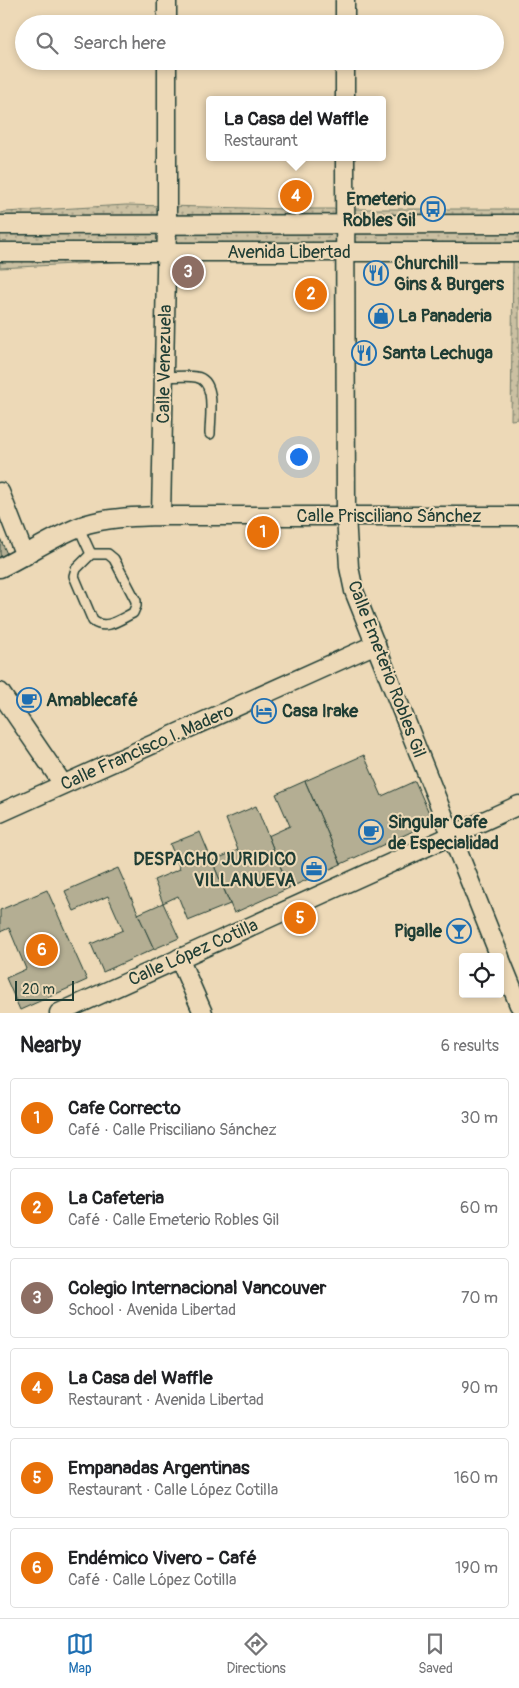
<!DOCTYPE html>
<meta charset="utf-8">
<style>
:root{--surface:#fff;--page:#f6f6f6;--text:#202124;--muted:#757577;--line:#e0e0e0;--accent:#1f6fb2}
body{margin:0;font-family:Pangolin,sans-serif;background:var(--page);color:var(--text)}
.controls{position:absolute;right:15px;bottom:15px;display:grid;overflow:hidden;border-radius:5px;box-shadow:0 2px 8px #0003}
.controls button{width:45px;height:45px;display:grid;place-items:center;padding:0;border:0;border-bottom:1px solid var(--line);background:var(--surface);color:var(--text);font:25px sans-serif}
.scale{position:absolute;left:15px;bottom:12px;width:59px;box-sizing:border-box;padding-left:5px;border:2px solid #1f3d34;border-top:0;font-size:14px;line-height:18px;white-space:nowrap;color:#1f3d34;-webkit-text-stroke:4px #edd9b7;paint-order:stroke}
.you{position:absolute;left:298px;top:456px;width:18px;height:18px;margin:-12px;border:4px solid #fff;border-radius:50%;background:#1a73e8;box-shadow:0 0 0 8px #1a73e833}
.badge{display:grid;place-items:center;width:32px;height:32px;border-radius:50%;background:var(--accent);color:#fff;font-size:16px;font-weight:700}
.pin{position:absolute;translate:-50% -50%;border:2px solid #fff;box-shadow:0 1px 5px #0006}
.popup{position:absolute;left:206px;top:96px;width:180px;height:65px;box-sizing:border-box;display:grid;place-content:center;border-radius:5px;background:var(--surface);filter:drop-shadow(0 1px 4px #0005);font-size:16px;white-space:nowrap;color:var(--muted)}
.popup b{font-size:19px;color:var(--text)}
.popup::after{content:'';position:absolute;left:50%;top:100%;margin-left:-10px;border:10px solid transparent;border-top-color:var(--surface)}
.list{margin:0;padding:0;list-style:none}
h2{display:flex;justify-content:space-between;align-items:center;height:65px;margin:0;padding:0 20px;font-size:21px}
h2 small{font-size:16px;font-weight:400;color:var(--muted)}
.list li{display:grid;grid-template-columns:32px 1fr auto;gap:15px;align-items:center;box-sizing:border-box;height:80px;margin:0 10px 10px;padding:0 10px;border:1px solid var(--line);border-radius:5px}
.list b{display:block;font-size:19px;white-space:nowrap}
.list p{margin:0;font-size:16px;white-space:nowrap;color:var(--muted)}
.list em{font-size:16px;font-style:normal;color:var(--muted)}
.icon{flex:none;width:28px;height:28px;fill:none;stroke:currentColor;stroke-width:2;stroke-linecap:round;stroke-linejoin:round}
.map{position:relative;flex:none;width:519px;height:1013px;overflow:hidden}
.search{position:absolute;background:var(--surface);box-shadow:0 2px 8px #0003;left:15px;right:15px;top:15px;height:55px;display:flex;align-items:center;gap:12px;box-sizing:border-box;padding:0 18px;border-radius:28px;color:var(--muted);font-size:19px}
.sheet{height:605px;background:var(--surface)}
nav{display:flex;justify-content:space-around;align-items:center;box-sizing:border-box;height:70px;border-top:1px solid var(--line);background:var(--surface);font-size:14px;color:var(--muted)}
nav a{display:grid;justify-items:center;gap:2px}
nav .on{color:var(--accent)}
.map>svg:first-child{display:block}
.grass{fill:url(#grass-dots);stroke:#757e6b}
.building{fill:#b4ae93;stroke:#1f3d34}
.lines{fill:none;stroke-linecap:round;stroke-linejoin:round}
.lane-casing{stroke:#1f3d34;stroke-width:12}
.street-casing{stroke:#1f3d34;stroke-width:21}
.lane{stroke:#edd9b7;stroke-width:9}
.street{stroke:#edd9b7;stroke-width:18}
.labels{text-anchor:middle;stroke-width:4;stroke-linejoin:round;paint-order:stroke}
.poi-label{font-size:18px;font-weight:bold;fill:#1f3d34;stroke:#edd9b7;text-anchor:start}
.street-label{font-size:18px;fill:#1f3d34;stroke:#edd9b7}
</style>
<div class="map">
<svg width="519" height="1013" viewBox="0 0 519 1013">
<defs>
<pattern id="grass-dots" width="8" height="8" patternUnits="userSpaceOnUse" patternTransform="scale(1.25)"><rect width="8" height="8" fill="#cbc0a2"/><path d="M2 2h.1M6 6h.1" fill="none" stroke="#a49d85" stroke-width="1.8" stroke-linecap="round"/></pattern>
</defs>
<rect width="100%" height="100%" fill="#edd9b7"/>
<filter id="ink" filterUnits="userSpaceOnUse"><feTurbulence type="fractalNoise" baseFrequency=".02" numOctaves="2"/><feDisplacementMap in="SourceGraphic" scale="10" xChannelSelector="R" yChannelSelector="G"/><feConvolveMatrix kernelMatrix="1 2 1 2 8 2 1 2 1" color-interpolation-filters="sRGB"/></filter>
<g filter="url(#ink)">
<!-- grass -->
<path class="grass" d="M126 205 285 209H519V419L511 420 513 262 146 260 0 268V213L5 212Z"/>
<!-- building -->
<g class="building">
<path d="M0 538 7 554 0 557Z"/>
<path d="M364 755 382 796 415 781 433 822 341 864 305 781Z"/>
<path d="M305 781 341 864 289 888 268 836 290 826 276 794Z"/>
<path d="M256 806 289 888 234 913 212 861 238 850 226 819Z"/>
<path d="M200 832 230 904 188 921 178 896 163 903 154 880 180 869 170 844Z"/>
<path d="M118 868 154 949 103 972 91 944 123 930 108 896 74 911 65 891Z"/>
<path d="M47 890 87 980 20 1010 6 978 26 969 9 928 0 932V910Z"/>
<path d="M163 903 179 938 154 949 138 914Z"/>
</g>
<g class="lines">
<defs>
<g id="lane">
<path d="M164 377C174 377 186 375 196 377 217 380 210 417 210 434"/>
<path d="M79 528 91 554"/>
<path d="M91 554H108L114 559 136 601V606L133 613C120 619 106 631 93 621L74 576 76 569Z"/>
</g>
<g id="street">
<path d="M345 0V24"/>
<path d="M167 24V0"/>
<path d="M345 61V100"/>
<path d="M345 157 346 515 349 567 354 591 500 957"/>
<path d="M0 225 519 224"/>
<path d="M0 252H519"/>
<path d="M0 492 25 556"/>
<path d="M161 516 167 225V61"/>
<path d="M0 568C29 554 57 534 87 524 110 517 137 517 161 516H519"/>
<path d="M0 692 63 784"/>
<path d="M0 813 376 644"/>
<path d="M179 958 203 1013"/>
<path d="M500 958 519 1005"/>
<path d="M59 1013 519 805"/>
</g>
</defs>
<!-- lane casing -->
<use href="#lane" class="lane-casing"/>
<!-- street casing -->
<use href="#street" class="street-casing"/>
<!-- lane -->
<use href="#lane" class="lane"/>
<!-- street -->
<use href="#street" class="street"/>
</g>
</g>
<!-- icons -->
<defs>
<symbol id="bus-ring" viewBox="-11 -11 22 22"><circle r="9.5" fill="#edd9b7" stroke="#1f6fb2" stroke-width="1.5"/><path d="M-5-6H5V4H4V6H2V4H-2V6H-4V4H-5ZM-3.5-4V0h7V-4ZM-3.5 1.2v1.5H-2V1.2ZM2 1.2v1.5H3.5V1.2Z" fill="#1f6fb2"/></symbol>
<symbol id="restaurant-ring" viewBox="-11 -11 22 22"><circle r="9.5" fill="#edd9b7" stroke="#1f6fb2" stroke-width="1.5"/><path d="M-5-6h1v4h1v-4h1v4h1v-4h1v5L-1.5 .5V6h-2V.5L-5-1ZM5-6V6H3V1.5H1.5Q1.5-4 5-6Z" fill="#1f6fb2"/></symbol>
<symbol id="shop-ring" viewBox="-11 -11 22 22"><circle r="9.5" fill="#edd9b7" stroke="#1f6fb2" stroke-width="1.5"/><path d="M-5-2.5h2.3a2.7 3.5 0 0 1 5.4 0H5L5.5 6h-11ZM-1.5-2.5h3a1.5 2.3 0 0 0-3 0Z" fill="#1f6fb2"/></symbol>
<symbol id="cafe-ring" viewBox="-11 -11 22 22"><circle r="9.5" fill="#edd9b7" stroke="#1f6fb2" stroke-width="1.5"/><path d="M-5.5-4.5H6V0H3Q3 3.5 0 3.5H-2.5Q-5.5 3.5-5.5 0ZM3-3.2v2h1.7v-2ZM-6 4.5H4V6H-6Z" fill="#1f6fb2"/></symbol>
<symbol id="hotel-ring" viewBox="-11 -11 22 22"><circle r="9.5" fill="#edd9b7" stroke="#1f6fb2" stroke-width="1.5"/><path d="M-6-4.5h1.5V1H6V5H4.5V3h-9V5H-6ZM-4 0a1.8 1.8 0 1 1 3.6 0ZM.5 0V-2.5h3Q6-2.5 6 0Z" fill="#1f6fb2"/></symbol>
<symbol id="office-ring" viewBox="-11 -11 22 22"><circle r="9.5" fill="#edd9b7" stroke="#1f6fb2" stroke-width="1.5"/><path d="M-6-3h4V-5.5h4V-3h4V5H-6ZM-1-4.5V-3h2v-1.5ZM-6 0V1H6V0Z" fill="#1f6fb2"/></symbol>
<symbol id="bar-ring" viewBox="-11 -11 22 22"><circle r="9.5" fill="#edd9b7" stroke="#1f6fb2" stroke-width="1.5"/><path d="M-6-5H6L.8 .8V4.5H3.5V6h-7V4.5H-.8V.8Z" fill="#1f6fb2"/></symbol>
</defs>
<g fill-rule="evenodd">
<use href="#bus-ring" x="419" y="195" width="28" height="28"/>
<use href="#restaurant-ring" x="362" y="259" width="28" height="28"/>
<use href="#shop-ring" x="367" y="302" width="28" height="28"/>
<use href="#restaurant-ring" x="350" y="339" width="28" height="28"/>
<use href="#cafe-ring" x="15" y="686" width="28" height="28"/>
<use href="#hotel-ring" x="250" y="697" width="28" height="28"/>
<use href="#cafe-ring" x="357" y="818" width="28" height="28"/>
<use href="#office-ring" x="300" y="855" width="28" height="28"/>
<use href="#bar-ring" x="445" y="917" width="28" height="28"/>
</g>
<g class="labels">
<!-- poi labels -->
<g class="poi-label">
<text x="416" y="205" text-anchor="end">Emeterio<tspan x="416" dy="21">Robles Gil</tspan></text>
<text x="394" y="269">Churchill<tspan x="394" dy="21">Gins &amp; Burgers</tspan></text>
<text x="398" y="322">La Panaderia</text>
<text x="382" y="359">Santa Lechuga</text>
<text x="46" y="706">Amablecafé</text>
<text x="282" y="717">Casa Irake</text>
<text x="388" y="828">Singular Cafe<tspan x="388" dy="21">de Especialidad</tspan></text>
<text x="296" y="865" text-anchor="end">DESPACHO JURIDICO<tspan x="296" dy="21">VILLANUEVA</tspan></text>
<text x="442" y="937" text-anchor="end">Pigalle</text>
</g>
<!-- street labels -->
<g class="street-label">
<text x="289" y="258">Avenida Libertad</text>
<text transform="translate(164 364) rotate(-89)" y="6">Calle Venezuela</text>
<text x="389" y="522">Calle Prisciliano Sánchez</text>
<text transform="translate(387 669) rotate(69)" y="6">Calle Emeterio Robles Gil</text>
<text transform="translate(147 747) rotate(-24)" y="6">Calle Francisco I. Madero</text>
<text transform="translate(193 952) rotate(-24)" y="6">Calle López Cotilla</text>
</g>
</g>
</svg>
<div class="controls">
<button><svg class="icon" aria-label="locate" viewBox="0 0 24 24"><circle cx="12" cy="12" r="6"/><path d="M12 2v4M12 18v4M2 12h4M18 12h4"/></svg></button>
</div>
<div class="scale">20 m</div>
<div class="you"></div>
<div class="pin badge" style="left:263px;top:532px;background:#e8710a">1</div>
<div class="pin badge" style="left:311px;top:294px;background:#e8710a">2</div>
<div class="pin badge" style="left:188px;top:272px;background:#8d6e63">3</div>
<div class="pin badge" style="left:296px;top:196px;background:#e8710a">4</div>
<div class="popup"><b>La Casa del Waffle</b>Restaurant</div>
<div class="pin badge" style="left:300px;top:918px;background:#e8710a">5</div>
<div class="pin badge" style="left:42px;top:950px;background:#e8710a">6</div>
<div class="search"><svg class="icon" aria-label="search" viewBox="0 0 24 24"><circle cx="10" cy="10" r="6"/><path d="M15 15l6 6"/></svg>Search here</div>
</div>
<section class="sheet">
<h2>Nearby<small>6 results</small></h2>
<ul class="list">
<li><span class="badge" style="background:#e8710a">1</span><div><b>Cafe Correcto</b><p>Café · Calle Prisciliano Sánchez</p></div><em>30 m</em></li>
<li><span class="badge" style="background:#e8710a">2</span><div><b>La Cafeteria</b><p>Café · Calle Emeterio Robles Gil</p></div><em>60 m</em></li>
<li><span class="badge" style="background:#8d6e63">3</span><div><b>Colegio Internacional Vancouver</b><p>School · Avenida Libertad</p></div><em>70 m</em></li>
<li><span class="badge" style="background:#e8710a">4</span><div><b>La Casa del Waffle</b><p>Restaurant · Avenida Libertad</p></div><em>90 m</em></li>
<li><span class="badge" style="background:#e8710a">5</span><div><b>Empanadas Argentinas</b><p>Restaurant · Calle López Cotilla</p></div><em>160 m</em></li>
<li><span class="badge" style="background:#e8710a">6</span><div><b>Endémico Vivero - Café</b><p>Café · Calle López Cotilla</p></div><em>190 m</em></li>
</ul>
</section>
<nav>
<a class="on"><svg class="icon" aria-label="map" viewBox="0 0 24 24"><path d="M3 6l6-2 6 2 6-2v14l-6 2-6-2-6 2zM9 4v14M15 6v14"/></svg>Map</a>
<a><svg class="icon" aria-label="directions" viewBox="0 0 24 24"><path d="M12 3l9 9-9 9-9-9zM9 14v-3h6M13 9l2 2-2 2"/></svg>Directions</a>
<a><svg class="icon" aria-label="saved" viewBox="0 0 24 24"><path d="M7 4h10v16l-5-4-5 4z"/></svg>Saved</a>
</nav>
